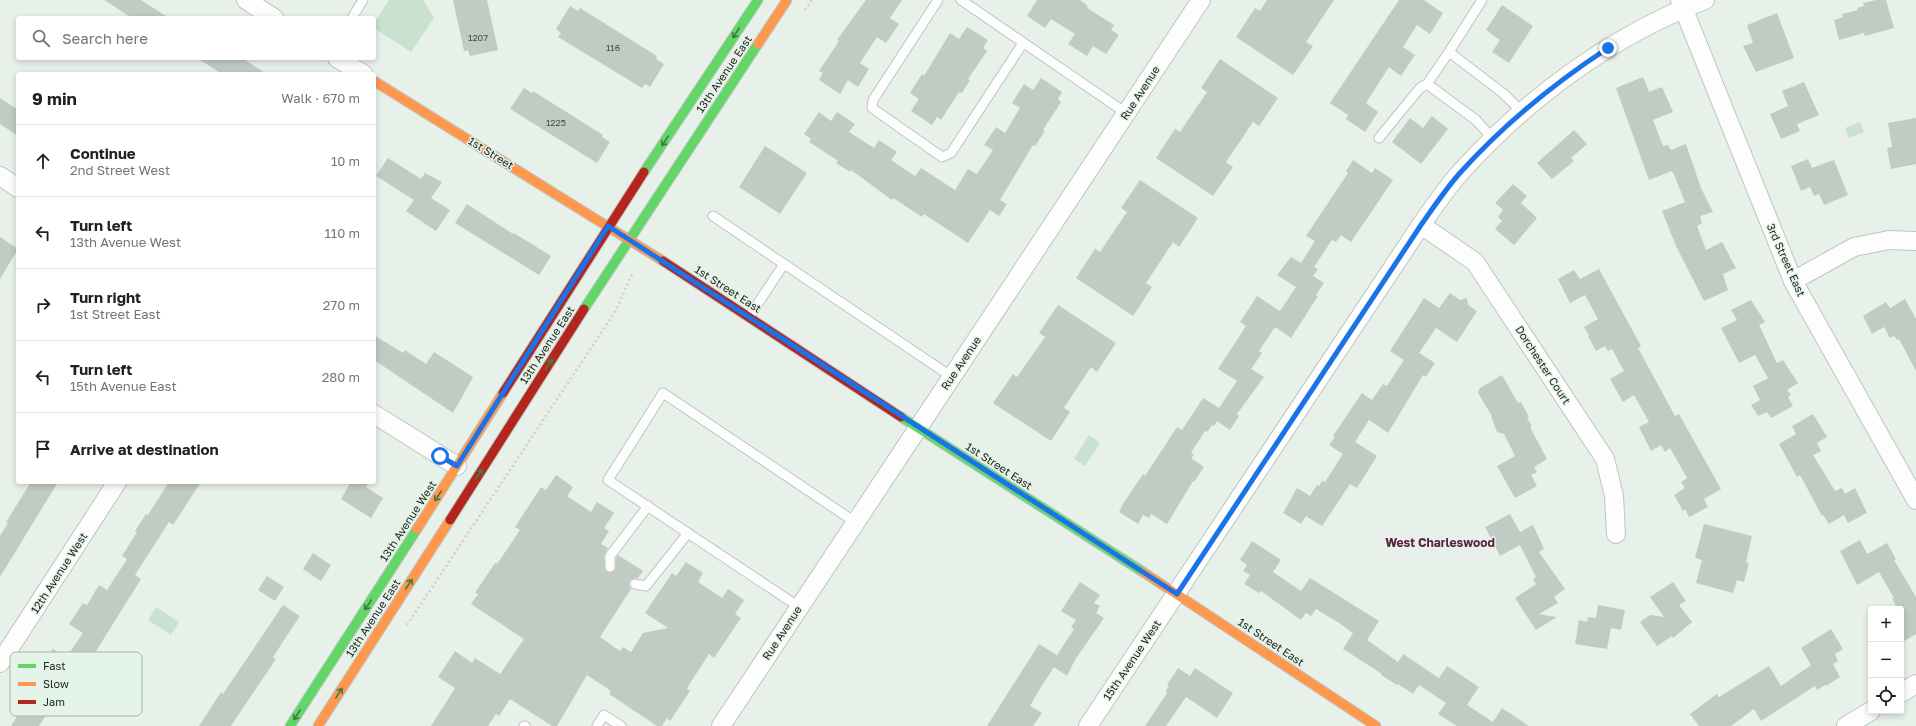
<!DOCTYPE html>
<meta charset="utf-8">
<style>
:root{--surface:#fff;--page:#f6f6f6;--text:#202124;--muted:#757577;--line:#e0e0e0}
body{margin:0;font-family:"Golos Text",sans-serif;background:var(--page);color:var(--text)}
.controls{position:absolute;right:12px;bottom:12px;display:grid;overflow:hidden;border-radius:4px;box-shadow:0 2px 6px #0003}
.controls button{width:36px;height:36px;display:grid;place-items:center;padding:0;border:0;border-bottom:1px solid var(--line);background:var(--surface);color:var(--text);font:20px sans-serif}
.stop{position:absolute;width:12px;height:12px;margin:-9px;border:3px solid #1a73e8;border-radius:50%;background:#fff}
.stop.end{background:#1a73e8;border-color:#fff;box-shadow:0 1px 4px #0008}
.list{margin:0;padding:0;list-style:none}
h2{display:flex;justify-content:space-between;align-items:center;height:52px;margin:0;padding:0 16px;font-size:17px}
h2 small{font-size:13px;font-weight:400;color:var(--muted)}
.list li{display:grid;grid-template-columns:26px 1fr auto;gap:12px;align-items:center;box-sizing:border-box;height:72px;padding:0 16px;border-top:1px solid var(--line)}
.list b{display:block;font-size:15px;white-space:nowrap}
.list p{margin:0;font-size:13px;white-space:nowrap;color:var(--muted)}
.list em{font-size:13px;font-style:normal;color:var(--muted)}
.icon{flex:none;width:22px;height:22px;fill:none;stroke:currentColor;stroke-width:2;stroke-linecap:round;stroke-linejoin:round}
.map{position:relative;flex:none;width:1916px;height:726px;overflow:hidden}
.search{position:absolute;background:var(--surface);box-shadow:0 2px 6px #0003;left:16px;top:16px;width:360px;height:44px;display:flex;align-items:center;gap:10px;box-sizing:border-box;padding:0 14px;border-radius:4px;color:var(--muted);font-size:15px}
.panel{position:absolute;background:var(--surface);box-shadow:0 2px 6px #0003;left:16px;top:72px;width:360px;height:412px;border-radius:4px}
.map>svg:first-child{display:block}
.green{fill:#c9e1cf}
.building{fill:#c0ccc3}
.lines{fill:none;stroke-linecap:round;stroke-linejoin:round}
.lane-casing{stroke:#bfc5c1;stroke-width:11}
.street-casing{stroke:#bfc5c1;stroke-width:20}
.fast-casing{stroke:#bfc5c1;stroke-width:11}
.slow-casing{stroke:#bfc5c1;stroke-width:11}
.jam-casing{stroke:#bfc5c1;stroke-width:11}
.path{stroke:#ced0ce;stroke-width:2.5;stroke-dasharray:2 3;stroke-linecap:butt}
.lane{stroke:#fcfdfc;stroke-width:9}
.street{stroke:#fcfdfc;stroke-width:18}
.fast{stroke:#63d668;stroke-width:9}
.slow{stroke:#ff974d;stroke-width:9}
.jam{stroke:#b3261e;stroke-width:9}
.oneway{stroke:#407c42}
.route{stroke:#1a73e8;stroke-width:5}
.labels{text-anchor:middle;stroke-width:3;stroke-linejoin:round;paint-order:stroke}
.number-label{font-size:9px;fill:#454c46}
.street-label{font-size:11px;fill:#1c221d;stroke:#e5f4e9}
.neighbourhood-label{font-size:12px;font-weight:bold;fill:#602247;stroke:#e5f4e9}
.key{fill:#e5f4e9;stroke:#a9b5ac;stroke-width:1}
.key-label{font-size:11px;fill:#1c221d}
</style>
<div class="map">
<svg width="1916" height="726" viewBox="0 0 1916 726">
<rect width="100%" height="100%" fill="#e8f0ea"/>
<!-- green -->
<g class="green">
<path d="M389 0H423L434 18 411 52 374 28V23Z"/>
<path d="M1860 122 1864 132 1849 138 1845 128Z"/>
<path d="M1089 435 1100 443 1085 466 1074 459Z"/>
<path d="M156 607 179 622 171 635 148 620Z"/>
</g>
<!-- building -->
<g class="building">
<path d="M104 0H141L169 18H132Z"/>
<path d="M453 0H487L498 50 470 56 468 50 464 51Z"/>
<path d="M866 0H902L890 18 899 24 886 43 877 37 860 63 869 69 858 87 848 80 840 94 819 80 823 73 819 71 839 41 837 40Z"/>
<path d="M1037 0H1080L1088 6 1087 8 1114 25 1111 30 1119 35 1106 54 1093 46 1087 56 1068 44 1075 34 1051 19 1045 28 1027 16Z"/>
<path d="M1267 0H1334L1306 42 1313 46 1293 75 1236 37 1255 8 1260 11Z"/>
<path d="M1399 0H1424L1443 13 1430 34 1417 25 1403 47 1415 55 1401 76 1389 67 1366 103 1378 112 1365 132 1346 119 1348 115 1330 103Z"/>
<path d="M1876 0H1886L1894 28 1865 36 1864 33 1839 40 1834 20 1843 17 1842 14 1858 10 1857 8 1864 6 1863 3Z"/>
<path d="M1502 5 1533 26 1509 63 1492 52 1500 40 1486 30Z"/>
<path d="M570 6 578 11 580 8 657 56 656 59 664 64 650 87 645 84 642 88 558 37 561 33 556 29Z"/>
<path d="M1777 13 1794 58 1756 72 1743 46 1753 43 1747 25Z"/>
<path d="M967 27 988 40 983 48 987 51 968 79 970 80 962 93 959 92 941 120 937 117 932 125 911 111 919 99 910 93 922 74 924 76 950 33 959 39Z"/>
<path d="M197 58H242L267 74H222Z"/>
<path d="M1220 59 1278 98 1259 126 1253 122 1239 143 1226 162 1233 167 1213 196 1156 158 1175 129 1180 132 1207 92 1201 88Z"/>
<path d="M1643 77 1649 92 1662 87 1673 112 1653 120 1663 146 1668 145 1671 150 1686 144 1701 188 1713 212 1700 216 1702 223 1697 226 1706 250 1722 242 1736 268 1723 274 1728 290 1704 301 1676 246 1662 211 1685 202 1675 177 1672 171 1649 180 1616 88Z"/>
<path d="M1041 78 1062 92 1058 99 1061 102 1043 130 1045 131 1035 146 1033 145 1000 200 1007 204 999 216 990 210 968 243 924 214 922 217 893 198 892 200 851 170 850 172 836 163 838 161 809 142 811 139 804 134 819 112 831 121 837 112 855 124 849 132 874 148 879 140 897 152 891 160 915 176 921 168 955 190 968 169 977 174 993 150 984 145 996 127 1005 133 1020 108 1012 103 1024 84 1033 90Z"/>
<path d="M1804 82 1819 115 1797 124 1800 131 1781 139 1770 114 1788 106 1782 91Z"/>
<path d="M524 88 532 93 533 91 603 135 602 137 610 142 597 163 510 109Z"/>
<path d="M0 98 18 110V136L0 124Z"/>
<path d="M1432 116 1448 129 1421 164 1392 142 1410 118 1423 128Z"/>
<path d="M1916 118V164L1891 169 1887 148 1892 147 1888 123Z"/>
<path d="M1574 130 1587 144 1571 158 1574 161 1552 179 1537 163Z"/>
<path d="M765 146 807 173 780 214 739 187Z"/>
<path d="M388 158 421 179 425 173 442 182 431 198 450 210 436 231 406 211 414 200 376 176Z"/>
<path d="M1808 159 1812 168 1834 160 1848 195 1824 205 1819 194 1814 196 1810 187 1801 191 1791 166Z"/>
<path d="M1353 160 1372 173 1375 168 1393 180 1351 242 1341 235 1336 242 1332 240 1314 267 1318 269 1313 276 1324 283 1316 295 1318 296 1291 338 1275 327 1259 351 1262 353 1251 369 1264 377 1237 414 1239 416 1230 430 1217 421 1214 426 1212 425 1207 432 1205 431 1191 453 1194 455 1191 458 1204 467 1194 482 1193 481 1167 524 1151 514 1149 518 1143 515 1138 524 1119 512 1123 504 1143 474 1145 476 1177 427 1182 430 1203 398 1219 408 1237 381 1218 369 1246 326 1240 322 1257 296 1280 311 1296 287 1277 275 1291 257 1301 263 1315 241 1306 236 1348 173 1346 171Z"/>
<path d="M1140 180 1198 218 1179 247 1173 242 1146 283 1152 287 1133 316 1076 278 1095 249 1100 252 1127 212 1121 208Z"/>
<path d="M1513 184 1527 196 1521 203 1537 218 1514 245 1495 229 1502 221 1498 217 1503 210 1495 203Z"/>
<path d="M467 204 513 234 514 233 551 256 539 275 455 223Z"/>
<path d="M0 237 18 249 0 279Z"/>
<path d="M1599 269 1641 346 1638 348 1675 416 1679 414 1721 489 1704 499 1708 507 1689 517 1685 509 1683 511 1674 495 1685 488 1681 482 1687 478 1670 448 1665 452 1661 445 1651 451 1639 427 1649 422 1634 395 1623 402 1610 379 1624 371 1612 349 1608 351 1605 346 1596 351 1588 336 1589 335 1584 327 1598 319 1585 295 1570 303 1558 279 1574 270 1580 279Z"/>
<path d="M1450 293 1460 300 1467 298 1468 305 1477 311 1457 342 1436 328 1419 353 1435 363 1426 377 1423 375 1388 433 1369 420 1355 442 1377 456 1357 488 1350 484 1322 526 1306 516 1301 524 1283 513 1297 488 1310 496 1317 485 1319 486 1322 481 1325 482 1343 454 1329 445 1335 437 1333 436 1362 393 1372 400 1383 384 1387 386 1404 360 1390 351 1424 298 1439 308Z"/>
<path d="M1905 299 1916 319V371L1899 339 1897 340 1894 336 1890 338 1884 327 1872 334 1863 316 1886 302 1890 308Z"/>
<path d="M1751 300 1765 322 1759 325 1777 363 1783 360 1798 383 1787 390 1791 395 1788 397 1793 406 1771 418 1767 412 1758 416 1751 405 1760 400 1753 386 1768 378 1755 355 1739 363 1721 328 1737 320 1731 310Z"/>
<path d="M1058 305 1116 343 1097 372 1091 367 1077 388 1064 408 1070 412 1051 441 993 403 1013 374 1017 377 1045 337 1039 333Z"/>
<path d="M374 335 403 353 405 350 426 364 434 352 473 377 453 413 374 360Z"/>
<path d="M1502 375 1518 403 1521 402 1529 417 1527 418 1532 426 1530 427 1547 459 1534 467 1537 472 1531 475 1537 486 1515 498 1497 466 1515 456 1504 434 1497 432 1491 416H1492L1478 393 1480 388Z"/>
<path d="M1813 414 1827 437 1817 443 1821 451 1813 455 1835 491 1842 488 1845 494 1855 488 1867 513 1848 523 1844 515 1829 524 1823 515 1822 516 1800 475 1797 477 1779 444 1796 434 1792 426Z"/>
<path d="M556 475 573 487 567 496 591 512 597 502 614 513 604 528 609 531 601 544 608 548 604 556 605 570 610 573 615 570 616 558 618 555 643 571 638 578 630 580 629 586 631 589 600 637 620 651 623 647 631 652 643 633 668 628 645 613 672 573 676 576 686 562 703 573 698 582 722 598 728 589 744 600 735 614 741 618 714 658 709 654 687 688 690 691 670 721 667 718 662 726H657L609 694 611 691 587 675 557 726H552L510 699 499 716 496 714 488 726H431L455 688 438 677 455 651 472 663 475 658 500 674 524 639 471 604 478 594 475 593 495 563 497 564 520 530 515 527 541 487 546 490Z"/>
<path d="M31 482H58L0 577V536L8 523 6 522Z"/>
<path d="M169 482H201L173 525 169 522 135 575 141 579 88 664 81 660 39 726H11L45 673 39 670 53 649 66 658 83 633 69 624 83 603 87 605 99 585 107 590 127 559 122 556 137 532 135 531 146 514 148 515Z"/>
<path d="M351 482H369L366 487 383 498 371 518 341 499Z"/>
<path d="M1510 514 1520 532 1533 525 1544 549 1539 552 1565 589 1554 597 1558 603 1539 614 1557 617 1536 630 1515 598 1536 584 1533 579 1536 577 1520 545 1500 556 1485 527Z"/>
<path d="M1704 524 1752 536 1746 562 1749 563 1744 582 1737 580 1733 593 1696 583 1702 560 1695 558Z"/>
<path d="M1860 540 1867 554 1887 543 1896 559 1894 560 1916 597V634L1901 643V609H1898L1892 599 1894 598 1879 572 1857 585 1840 551Z"/>
<path d="M1252 541 1281 560 1273 572 1301 591 1310 578 1379 621 1367 640 1377 647 1398 662 1403 654 1439 678 1447 666 1479 687 1467 705 1493 722 1502 708 1529 726H1457L1438 714 1446 703 1419 685 1413 694 1398 684 1397 685 1381 675 1382 674 1343 649 1353 633 1339 623 1316 609 1311 616 1306 613 1301 620 1261 591 1259 593 1244 584 1250 575 1243 571 1247 565 1240 560Z"/>
<path d="M313 553 331 565 321 581 303 569Z"/>
<path d="M267 576 284 587 275 601 258 590Z"/>
<path d="M1080 582 1100 595 1094 603 1100 606 1096 613 1104 618 1075 660 1067 676 1054 667 1038 692 1030 706 1042 713 1033 726H987L1039 644 1057 655 1074 629 1071 627 1076 620 1061 611Z"/>
<path d="M1673 582 1686 601 1679 605 1692 622 1673 638 1672 636 1657 646 1640 622 1650 615 1664 617 1650 597Z"/>
<path d="M283 605 300 616 273 657 276 659 231 726H199L221 692 223 694Z"/>
<path d="M1598 605 1625 610 1621 630 1611 628 1607 649 1575 644 1579 620 1587 622 1588 617 1596 618Z"/>
<path d="M1831 629 1843 649 1835 654 1838 661 1833 664 1840 677 1826 686 1825 685 1817 690 1815 686 1761 721 1754 709 1731 726H1699L1690 714 1717 694 1719 697 1769 666 1781 686 1811 665 1801 648Z"/>
<path d="M1178 668 1190 676 1195 668 1233 693 1217 718 1186 697 1166 726H1145L1167 693 1166 691 1169 686 1167 685Z"/>
</g>
<g class="lines">
<defs>
<g id="lane">
<path d="M938 0 873 100 872 108 942 157 951 153 1023 43"/>
<path d="M961 0 1126 113"/>
<path d="M352 18 363 0"/>
<path d="M1449 52 1482 0"/>
<path d="M1379 138 1420 88 1427 84"/>
<path d="M1493 139 1476 120 1427 84 1449 52 1504 94 1522 112"/>
<path d="M713 216 784 264 749 317"/>
<path d="M784 264 952 377"/>
<path d="M610 567V556L648 506"/>
<path d="M635 584 646 586 688 533"/>
<path d="M799 607 608 480 663 393 855 522"/>
<path d="M524 726H525"/>
<path d="M597 726 604 715 621 726"/>
</g>
<g id="street">
<path d="M246 0 274 18"/>
<path d="M1680 0 1793 281 1916 500"/>
<path d="M337 58 363 74"/>
<path d="M0 176 18 188"/>
<path d="M1421 225 1475 262 1605 459 1614 496 1616 534"/>
<path d="M1793 281 1854 247 1889 240 1916 241"/>
<path d="M374 414 457 466"/>
<path d="M0 663 117 482"/>
<path d="M1901 693 1916 684"/>
<path d="M721 726 1201 0"/>
<path d="M1088 726 1421 225C1433 208 1445 190 1459 174 1526 99 1611 36 1705 0"/>
<path d="M1846 726 1871 711"/>
</g>
<g id="fast">
<path d="M644 172 758 0"/>
<path d="M584 309 758 44"/>
<path d="M901 417 1143 572"/>
<path d="M290 726 417 529"/>
</g>
<g id="slow">
<path d="M758 44 787 0"/>
<path d="M374 81 663 261"/>
<path d="M417 529 503 393"/>
<path d="M1143 572 1376 726"/>
<path d="M318 726 450 520"/>
</g>
<g id="jam">
<path d="M663 261 901 417"/>
<path d="M503 393 644 172"/>
<path d="M450 520 584 309"/>
</g>
</defs>
<!-- lane casing -->
<use href="#lane" class="lane-casing"/>
<!-- street casing -->
<use href="#street" class="street-casing"/>
<!-- fast casing -->
<use href="#fast" class="fast-casing"/>
<!-- slow casing -->
<use href="#slow" class="slow-casing"/>
<!-- jam casing -->
<use href="#jam" class="jam-casing"/>
<!-- path -->
<g class="path">
<path d="M805 10 812 0"/>
<path d="M407 625 615 312 633 272"/>
</g>
<!-- lane -->
<use href="#lane" class="lane"/>
<!-- street -->
<use href="#street" class="street"/>
<!-- fast -->
<use href="#fast" class="fast"/>
<!-- slow -->
<use href="#slow" class="slow"/>
<!-- jam -->
<use href="#jam" class="jam"/>
</g>
<!-- one-way arrows -->
<defs><path id="oneway-shaft" d="M-6 0H5M1.5-3L5.5 0L1.5 3" fill="none" stroke-width="1.6" stroke-linecap="round" stroke-linejoin="round"/></defs>
<g class="oneway">
<use href="#oneway-shaft" transform="translate(736 33) rotate(123)"/>
<use href="#oneway-shaft" transform="translate(665 141) rotate(123)"/>
<use href="#oneway-shaft" transform="translate(549 364) rotate(-57)"/>
<use href="#oneway-shaft" transform="translate(479 474) rotate(-57)"/>
<use href="#oneway-shaft" transform="translate(438 496) rotate(123)"/>
<use href="#oneway-shaft" transform="translate(409 584) rotate(-57)"/>
<use href="#oneway-shaft" transform="translate(368 605) rotate(123)"/>
<use href="#oneway-shaft" transform="translate(339 693) rotate(-57)"/>
<use href="#oneway-shaft" transform="translate(297 715) rotate(123)"/>
</g>
<g class="lines">
<!-- route -->
<path class="route" d="M440 456 457 466 608 226 1177 594 1421 225C1433 208 1445 190 1459 174 1503 125 1553 84 1608 48"/>
</g>
<g class="labels">
<!-- number labels -->
<g class="number-label">
<text x="478" y="41">1207</text>
<text x="613" y="51">116</text>
<text x="556" y="126">1225</text>
</g>
<!-- street labels -->
<g class="street-label">
<text transform="translate(724 74) rotate(-56)" y="4">13th Avenue East</text>
<text transform="translate(1140 93) rotate(-57)" y="4">Rue Avenue</text>
<text transform="translate(491 153) rotate(32)" y="4">1st Street</text>
<text transform="translate(1786 260) rotate(66)" y="4">3rd Street East</text>
<text transform="translate(728 289) rotate(33)" y="4">1st Street East</text>
<text transform="translate(547 345) rotate(-57)" y="4">13th Avenue East</text>
<text transform="translate(961 363) rotate(-56)" y="4">Rue Avenue</text>
<text transform="translate(1543 365) rotate(57)" y="4">Dorchester Court</text>
<text transform="translate(999 466) rotate(33)" y="4">1st Street East</text>
<text transform="translate(408 521) rotate(-57)" y="4">13th Avenue West</text>
<text transform="translate(59 573) rotate(-57)" y="4">12th Avenue West</text>
<text transform="translate(373 618) rotate(-57)" y="4">13th Avenue East</text>
<text transform="translate(782 633) rotate(-57)" y="4">Rue Avenue</text>
<text transform="translate(1271 642) rotate(34)" y="4">1st Street East</text>
<text transform="translate(1132 660) rotate(-56)" y="4">15th Avenue West</text>
</g>
<!-- neighbourhood labels -->
<g class="neighbourhood-label">
<text x="1440" y="547">West Charleswood</text>
</g>
</g>
<!-- legend -->
<rect x="10" y="652" width="132" height="64" rx="6" class="key"/>
<rect x="18" y="664" width="18" height="4" fill="#63d668"/>
<rect x="18" y="682" width="18" height="4" fill="#ff974d"/>
<rect x="18" y="700" width="18" height="4" fill="#b3261e"/>
<g class="key-label">
<text x="43" y="670">Fast</text>
<text x="43" y="688">Slow</text>
<text x="43" y="706">Jam</text>
</g>
</svg>
<div class="controls">
<button>+</button>
<button>−</button>
<button><svg class="icon" aria-label="locate" viewBox="0 0 24 24"><circle cx="12" cy="12" r="6"/><path d="M12 2v4M12 18v4M2 12h4M18 12h4"/></svg></button>
</div>
<div class="stop" style="left:440px;top:456px"></div>
<div class="stop end" style="left:1608px;top:48px"></div>
<div class="search"><svg class="icon" aria-label="search" viewBox="0 0 24 24"><circle cx="10" cy="10" r="6"/><path d="M15 15l6 6"/></svg>Search here</div>
<section class="panel">
<h2>9 min<small>Walk · 670 m</small></h2>
<ul class="list">
<li><svg class="icon" aria-label="ahead" viewBox="0 0 24 24"><path d="M12 20V5M6 11l6-6 6 6"/></svg><div><b>Continue</b><p>2nd Street West</p></div><em>10 m</em></li>
<li><svg class="icon" aria-label="left" viewBox="0 0 24 24"><path d="M17 20v-9H6M10 6l-5 5 5 5"/></svg><div><b>Turn left</b><p>13th Avenue West</p></div><em>110 m</em></li>
<li><svg class="icon" aria-label="right" viewBox="0 0 24 24"><path d="M7 20v-9h11M14 6l5 5-5 5"/></svg><div><b>Turn right</b><p>1st Street East</p></div><em>270 m</em></li>
<li><svg class="icon" aria-label="left" viewBox="0 0 24 24"><path d="M17 20v-9H6M10 6l-5 5 5 5"/></svg><div><b>Turn left</b><p>15th Avenue East</p></div><em>280 m</em></li>
<li><svg class="icon" aria-label="arrive" viewBox="0 0 24 24"><path d="M6 21V4h12l-3 4 3 4H6"/></svg><div><b>Arrive at destination</b></div></li>
</ul>
</section>
</div>
